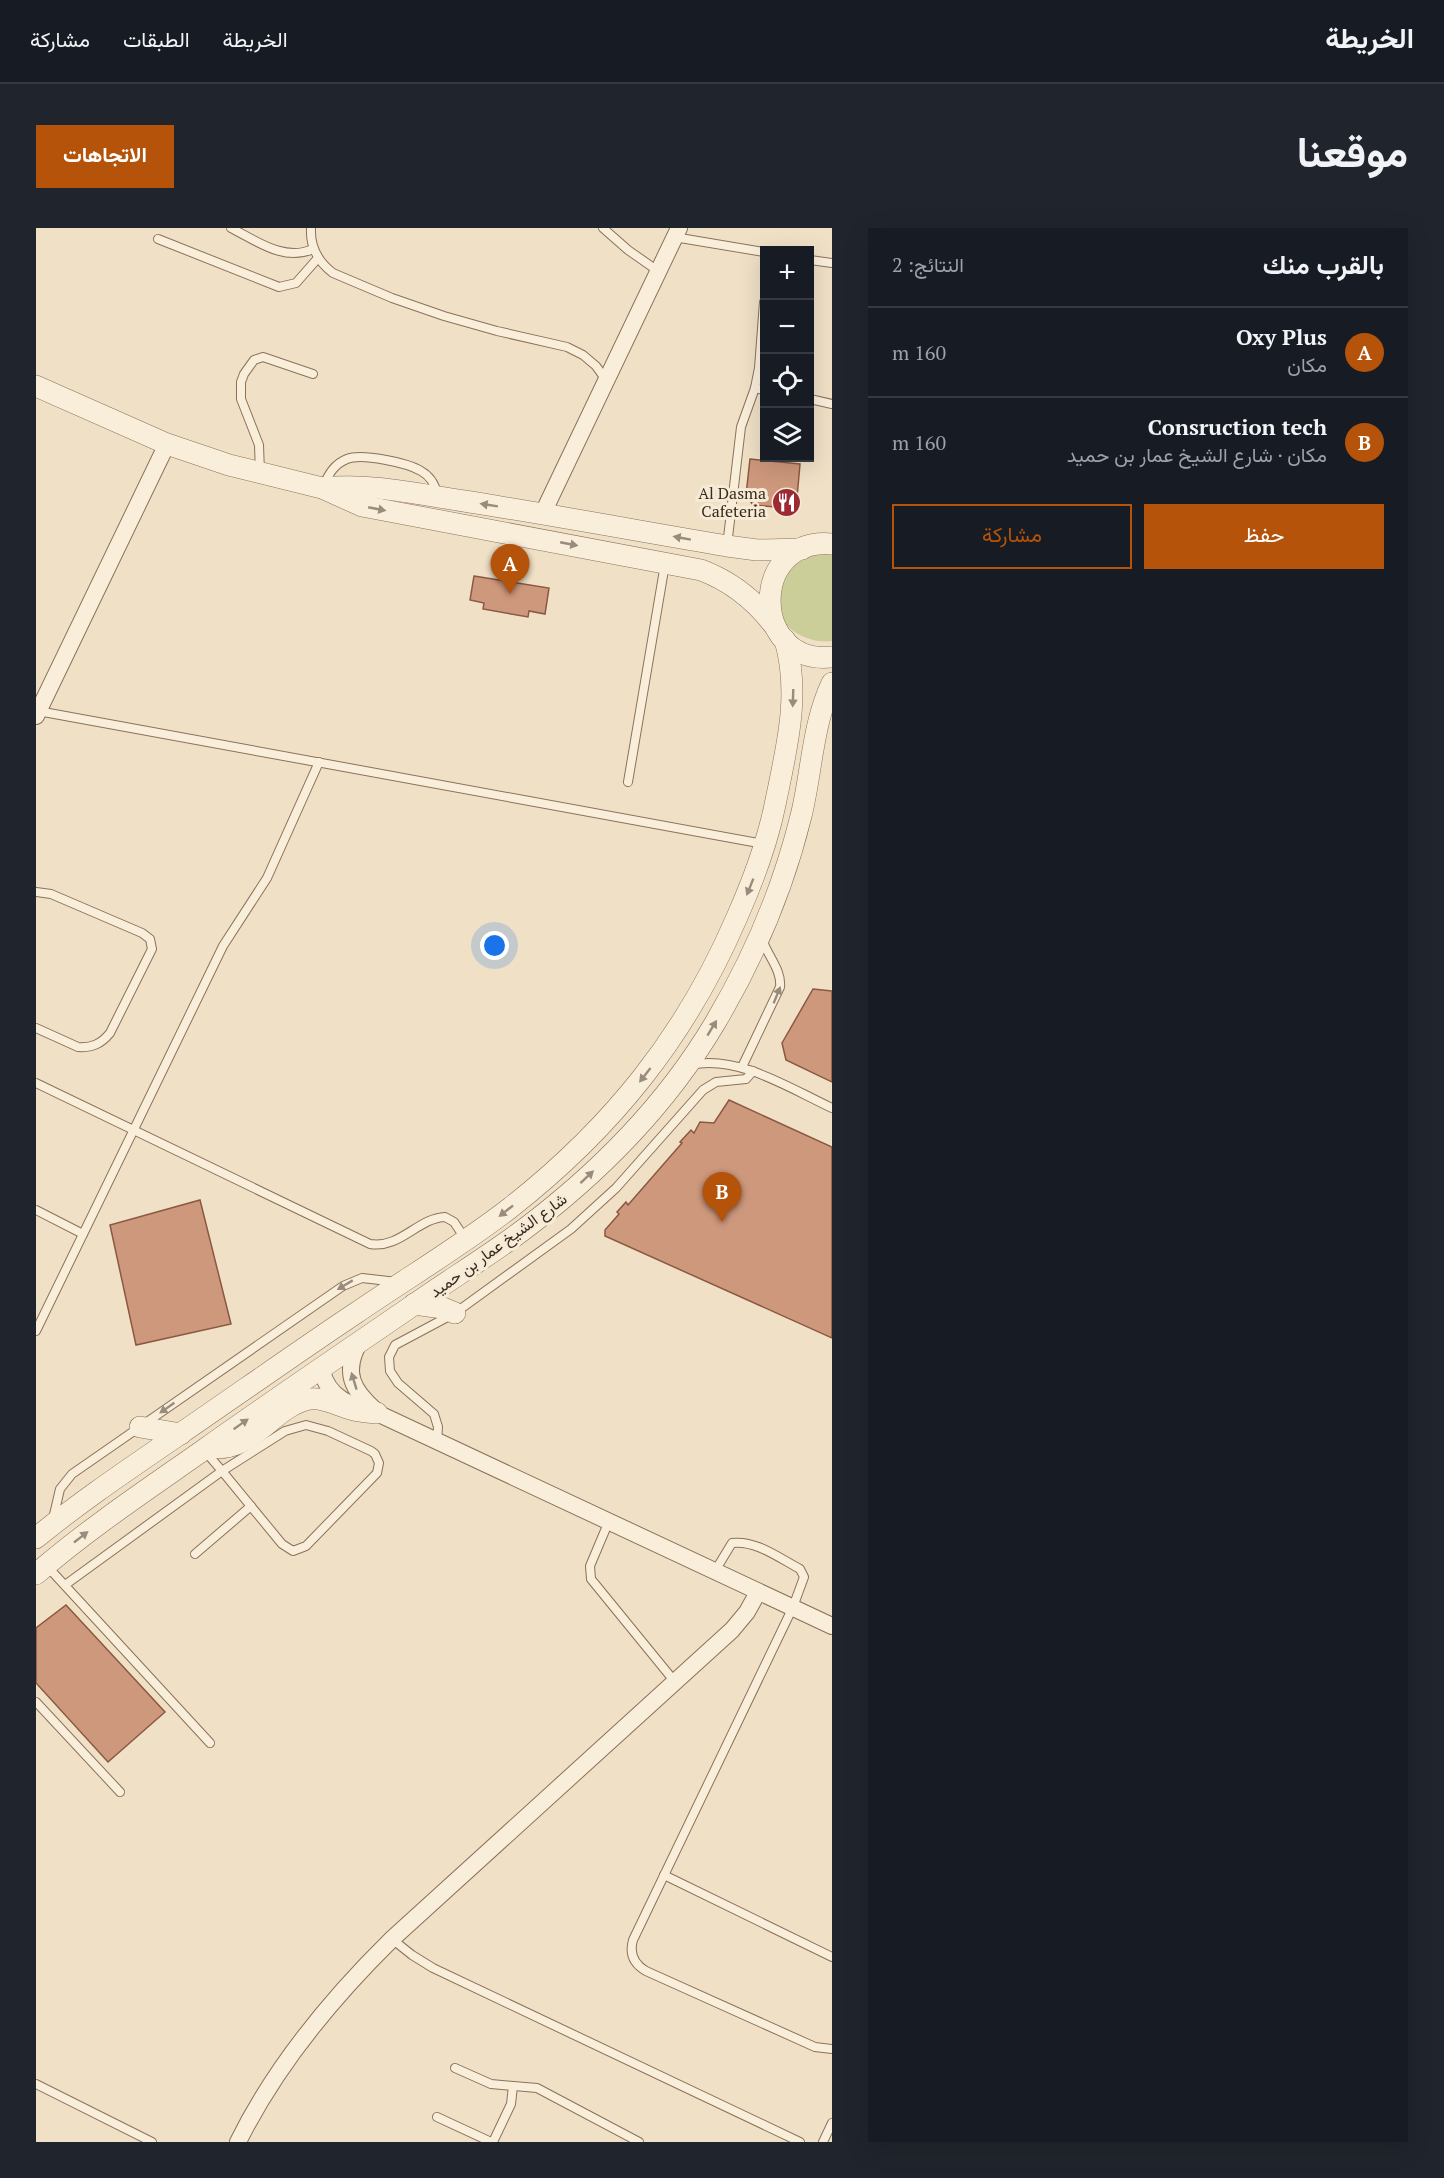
<!DOCTYPE html>
<html lang="ar">
<meta charset="utf-8">
<style>
:root{--surface:#171b24;--page:#20242c;--text:#f1f3f6;--muted:#9ea1a6;--line:#363941;--accent:#b45309}
body{margin:0;font-family:"PT Serif",Vazirmatn,serif;background:var(--page);color:var(--text);direction:rtl}
.controls{position:absolute;right:18px;top:18px;display:grid;overflow:hidden;border-radius:0px;box-shadow:0 6px 24px #0002}
.controls button{width:54px;height:54px;display:grid;place-items:center;padding:0;border:0;border-bottom:2px solid var(--line);background:var(--surface);color:var(--text);font:30px sans-serif}
.you{position:absolute;left:459px;top:718px;width:21px;height:21px;margin:-15px;border:4px solid #fff;border-radius:50%;background:#1a73e8;box-shadow:0 0 0 9px #1a73e833}
.badge{display:grid;place-items:center;width:39px;height:39px;border-radius:50%;background:var(--accent);color:#fff;font-size:20px;font-weight:700}
.pin{position:absolute;translate:-50% -50px;filter:drop-shadow(0 2px 3px #0008)}
.pin::after{content:'';position:absolute;top:32px;width:21px;height:18px;background:inherit;clip-path:polygon(0 0,100% 0,50% 100%)}
.list{margin:0;padding:0;list-style:none}
h2{display:flex;justify-content:space-between;align-items:center;height:78px;margin:0;padding:0 24px;font-size:26px}
h2 small{font-size:20px;font-weight:400;color:var(--muted)}
.list li{display:grid;grid-template-columns:39px 1fr auto;gap:18px;align-items:center;box-sizing:border-box;height:90px;padding:0 24px;border-top:2px solid var(--line)}
.list b{display:block;font-size:22px;white-space:nowrap}
.list p{margin:0;font-size:20px;white-space:nowrap;color:var(--muted)}
.list em{font-size:20px;font-style:normal;color:var(--muted)}
.actions{display:flex;gap:12px;padding:18px 24px}
.actions a{flex:1;padding:14px 0;border:2px solid var(--accent);border-radius:0px;text-align:center;font-size:21px;color:var(--accent)}
.actions .main{background:var(--accent);color:#fff}
.icon{flex:none;width:33px;height:33px;fill:none;stroke:currentColor;stroke-width:2;stroke-linecap:round;stroke-linejoin:round}
.map{position:relative;flex:none;width:796px;height:1914px;overflow:hidden;direction:ltr;border-radius:0px}
header{display:flex;align-items:center;gap:36px;box-sizing:border-box;height:84px;padding:0 30px;background:var(--surface);border-bottom:2px solid var(--line)}
header strong{font-size:28px}
nav{display:flex;gap:33px;margin-inline-start:auto;font-size:21px}
.intro{display:flex;align-items:center;justify-content:space-between;box-sizing:border-box;height:144px;padding:0 36px}
h1{margin:0;font-size:42px}
.button{padding:15px 27px;border-radius:0px;background:var(--accent);color:#fff;font-size:21px;font-weight:700}
main{display:flex;gap:36px;padding:0 36px}
aside{flex:1;background:var(--surface);border-radius:0px;box-shadow:0 6px 24px #0002}
.map>svg:first-child{display:block}
.green{fill:#ccce9a}
.building{fill:#ce987c;stroke:#8b5841;stroke-width:1.5}
.lines{fill:none;stroke-linecap:round;stroke-linejoin:round}
.service-casing{stroke:#8b715b;stroke-width:10}
.minor-casing{stroke:#8b715b;stroke-width:18}
.tertiary-casing{stroke:#8b715b;stroke-width:22}
.service{stroke:#f9eeda;stroke-width:8}
.minor{stroke:#f9eeda;stroke-width:16}
.tertiary{stroke:#f9eeda;stroke-width:21}
.oneway{fill:#9a8c7c}
.labels{text-anchor:middle;stroke-width:6;stroke-linejoin:round;paint-order:stroke}
.poi-label{font-size:16px;fill:#3b2b1f;stroke:#f6ebd6;text-anchor:end}
.street-label{font-size:16px;fill:#3b2b1f;stroke:#f6ebd6}
</style>
<header>
<strong>الخريطة</strong>
<nav><a>الخريطة</a><a>الطبقات</a><a>مشاركة</a></nav>
</header>
<div class="intro"><h1>موقعنا</h1><a class="button">الاتجاهات</a></div>
<main>
<aside>
<h2>بالقرب منك<small>النتائج: 2</small></h2>
<ul class="list">
<li><span class="badge">A</span><div><b>Oxy Plus</b><p>مكان</p></div><em>160 m</em></li>
<li><span class="badge">B</span><div><b>Consruction tech</b><p>مكان · شارع الشيخ عمار بن حميد</p></div><em>160 m</em></li>
</ul>
<div class="actions"><a class="main">حفظ</a><a>مشاركة</a></div>
</aside>
<div class="map">
<svg width="796" height="1914" viewBox="0 0 796 1914">
<rect width="100%" height="100%" fill="#efe0c6"/>
<!-- green -->
<path class="green" d="M796 317V413C778 416 750 405 744 386 740 377 744 353 744 343Z"/>
<!-- building -->
<g class="building">
<path d="M714 231 764 236 760 281 717 277 710 267Z"/>
<path d="M438 348 513 360 509 386 493 383 492 389 447 381 448 375 434 372Z"/>
<path d="M777 761 796 763V854L750 832 746 815Z"/>
<path d="M693 872 796 919V1110L569 1008V1002L583 986 581 984 590 974 592 977 646 915 644 914 655 902 658 905 664 894 678 895Z"/>
<path d="M164 972 195 1096 100 1117 74 997Z"/>
<path d="M30 1377 129 1484 72 1534 0 1455V1400Z"/>
</g>
<g class="lines">
<defs>
<g id="service">
<path d="M195 0C221 13 248 34 277 21"/>
<path d="M275 0C274 19 281 33 297 45L356 70 408 88 461 103 531 119 547 127 560 138 570 152"/>
<path d="M567 0 592 22 622 43"/>
<path d="M638 9 728 24"/>
<path d="M122 11 243 59 260 55 282 30"/>
<path d="M774 32 796 35"/>
<path d="M719 160 728 162"/>
<path d="M774 171 796 176"/>
<path d="M224 245 223 217 205 171V154L208 146 218 132 227 129 277 146"/>
<path d="M287 258C293 246 298 236 311 231 326 225 372 235 385 243 394 248 399 256 401 266"/>
<path d="M691 318 705 199 719 160 723 140 728 74"/>
<path d="M2 483 728 616"/>
<path d="M592 554 629 336"/>
<path d="M0 664 15 666 106 705 114 711 116 721 74 805C65 816 56 820 42 819L0 800"/>
<path d="M655 837C701 826 755 861 796 880"/>
<path d="M706 839 744 759C746 742 731 727 726 711"/>
<path d="M0 855 334 1016C364 1021 382 990 409 989L418 994 430 1012"/>
<path d="M0 982 47 1006"/>
<path d="M0 1103 187 718 231 650 283 534"/>
<path d="M270 1197 292 1203 335 1223 339 1226 343 1235 341 1245 270 1318 257 1323 246 1316 186 1243 249 1203Z"/>
<path d="M401 1213 402 1199 398 1186 362 1155 354 1143 353 1129 359 1117 419 1085 535 1001 580 960 667 862 680 854 710 851 717 843"/>
<path d="M17 1291 24 1261 36 1246 307 1058 326 1050 361 1054"/>
<path d="M573 1293 554 1338 555 1351 639 1454"/>
<path d="M159 1326 215 1278"/>
<path d="M10 1337 174 1515"/>
<path d="M679 1343 696 1315C720 1312 743 1330 764 1341L768 1349 757 1379 597 1712C593 1726 598 1736 610 1743L779 1819 796 1821"/>
<path d="M29 1357 186 1243 168 1222"/>
<path d="M0 1474 84 1564"/>
<path d="M628 1647 796 1729"/>
<path d="M356 1711 376 1727 397 1740 764 1914"/>
<path d="M419 1840 455 1856 501 1860 603 1914"/>
<path d="M0 1856 116 1914"/>
<path d="M401 1889 455 1914"/>
<path d="M457 1914 475 1876 477 1858"/>
<path d="M787 1914 796 1895"/>
</g>
<g id="minor">
<path d="M507 285 643 0"/>
<path d="M0 488 131 216"/>
<path d="M323 1115C307 1144 316 1162 339 1182"/>
<path d="M286 1142C291 1170 316 1178 341 1185L796 1398"/>
<path d="M202 1914C240 1837 295 1771 356 1711L696 1402 711 1384 722 1364"/>
</g>
<g id="tertiary">
<path d="M0 158 131 216 193 237 286 260 326 278 665 342C697 354 720 373 740 400"/>
<path d="M287 260C335 255 381 266 428 273 516 287 603 303 691 318L721 322 766 321"/>
<path d="M796 316C713 308 714 438 796 429"/>
<path d="M378 1076 407 1080 419 1085"/>
<path d="M104 1199 145 1206"/>
<path d="M173 1219C216 1227 236 1178 274 1171 288 1169 305 1179 318 1182 326 1184 334 1184 341 1185"/>
<path d="M0 1310C45 1273 93 1241 141 1208 201 1167 260 1125 320 1085 371 1050 425 1018 474 980 576 900 650 808 701 689 717 653 731 616 739 577 750 522 765 468 749 412"/>
<path d="M0 1346C52 1301 109 1263 166 1223 235 1174 306 1126 376 1078 410 1054 446 1032 479 1008 558 950 629 879 679 795 717 731 747 661 765 588 776 544 776 497 796 455"/>
</g>
</defs>
<!-- service casing -->
<use href="#service" class="service-casing"/>
<!-- minor casing -->
<use href="#minor" class="minor-casing"/>
<!-- tertiary casing -->
<use href="#tertiary" class="tertiary-casing"/>
<!-- service -->
<use href="#service" class="service"/>
<!-- minor -->
<use href="#minor" class="minor"/>
<!-- tertiary -->
<use href="#tertiary" class="tertiary"/>
</g>
<!-- one-way arrows -->
<defs><path id="oneway-solid" d="M-6-.8H1V-3.2L6.5 0L1 3.2V.8H-6Z" transform="scale(1.5)"/></defs>
<g class="oneway">
<use href="#oneway-solid" transform="translate(453 277) rotate(-171)"/>
<use href="#oneway-solid" transform="translate(341 281) rotate(11)"/>
<use href="#oneway-solid" transform="translate(646 310) rotate(-170)"/>
<use href="#oneway-solid" transform="translate(533 316) rotate(11)"/>
<use href="#oneway-solid" transform="translate(757 470) rotate(92)"/>
<use href="#oneway-solid" transform="translate(714 659) rotate(112)"/>
<use href="#oneway-solid" transform="translate(741 767) rotate(-68)"/>
<use href="#oneway-solid" transform="translate(676 800) rotate(-59)"/>
<use href="#oneway-solid" transform="translate(609 847) rotate(128)"/>
<use href="#oneway-solid" transform="translate(551 949) rotate(-43)"/>
<use href="#oneway-solid" transform="translate(470 983) rotate(142)"/>
<use href="#oneway-solid" transform="translate(309 1057) rotate(149)"/>
<use href="#oneway-solid" transform="translate(318 1153) rotate(-107)"/>
<use href="#oneway-solid" transform="translate(131 1180) rotate(145)"/>
<use href="#oneway-solid" transform="translate(205 1196) rotate(-35)"/>
<use href="#oneway-solid" transform="translate(45 1309) rotate(-38)"/>
</g>
<!-- icons -->
<defs>
<symbol id="restaurant-disc" viewBox="-11 -11 22 22"><circle r="9.5" fill="#9b2a34" stroke="#f6ebd6"/><path d="M-5-6h1v4h1v-4h1v4h1v-4h1v5L-1.5 .5V6h-2V.5L-5-1ZM5-6V6H3V1.5H1.5Q1.5-4 5-6Z" fill="#fff"/></symbol>
</defs>
<g fill-rule="evenodd">
<use href="#restaurant-disc" x="734" y="258" width="33" height="33"/>
</g>
<g class="labels">
<!-- poi labels -->
<g class="poi-label">
<text x="730" y="271">Al Dasma<tspan x="730" dy="18">Cafeteria</tspan></text>
</g>
<!-- street labels -->
<g class="street-label">
<text transform="translate(462 1017) rotate(-36)" y="6">شارع الشيخ عمار بن حميد</text>
</g>
</g>
</svg>
<div class="controls">
<button>+</button>
<button>−</button>
<button><svg class="icon" aria-label="locate" viewBox="0 0 24 24"><circle cx="12" cy="12" r="6"/><path d="M12 2v4M12 18v4M2 12h4M18 12h4"/></svg></button>
<button><svg class="icon" aria-label="layers" viewBox="0 0 24 24"><path d="M12 4l9 5-9 5-9-5zM3 14l9 5 9-5"/></svg></button>
</div>
<div class="you"></div>
<div class="pin badge" style="left:474px;top:366px">A</div>
<div class="pin badge" style="left:686px;top:994px">B</div>
</div>
</main>
